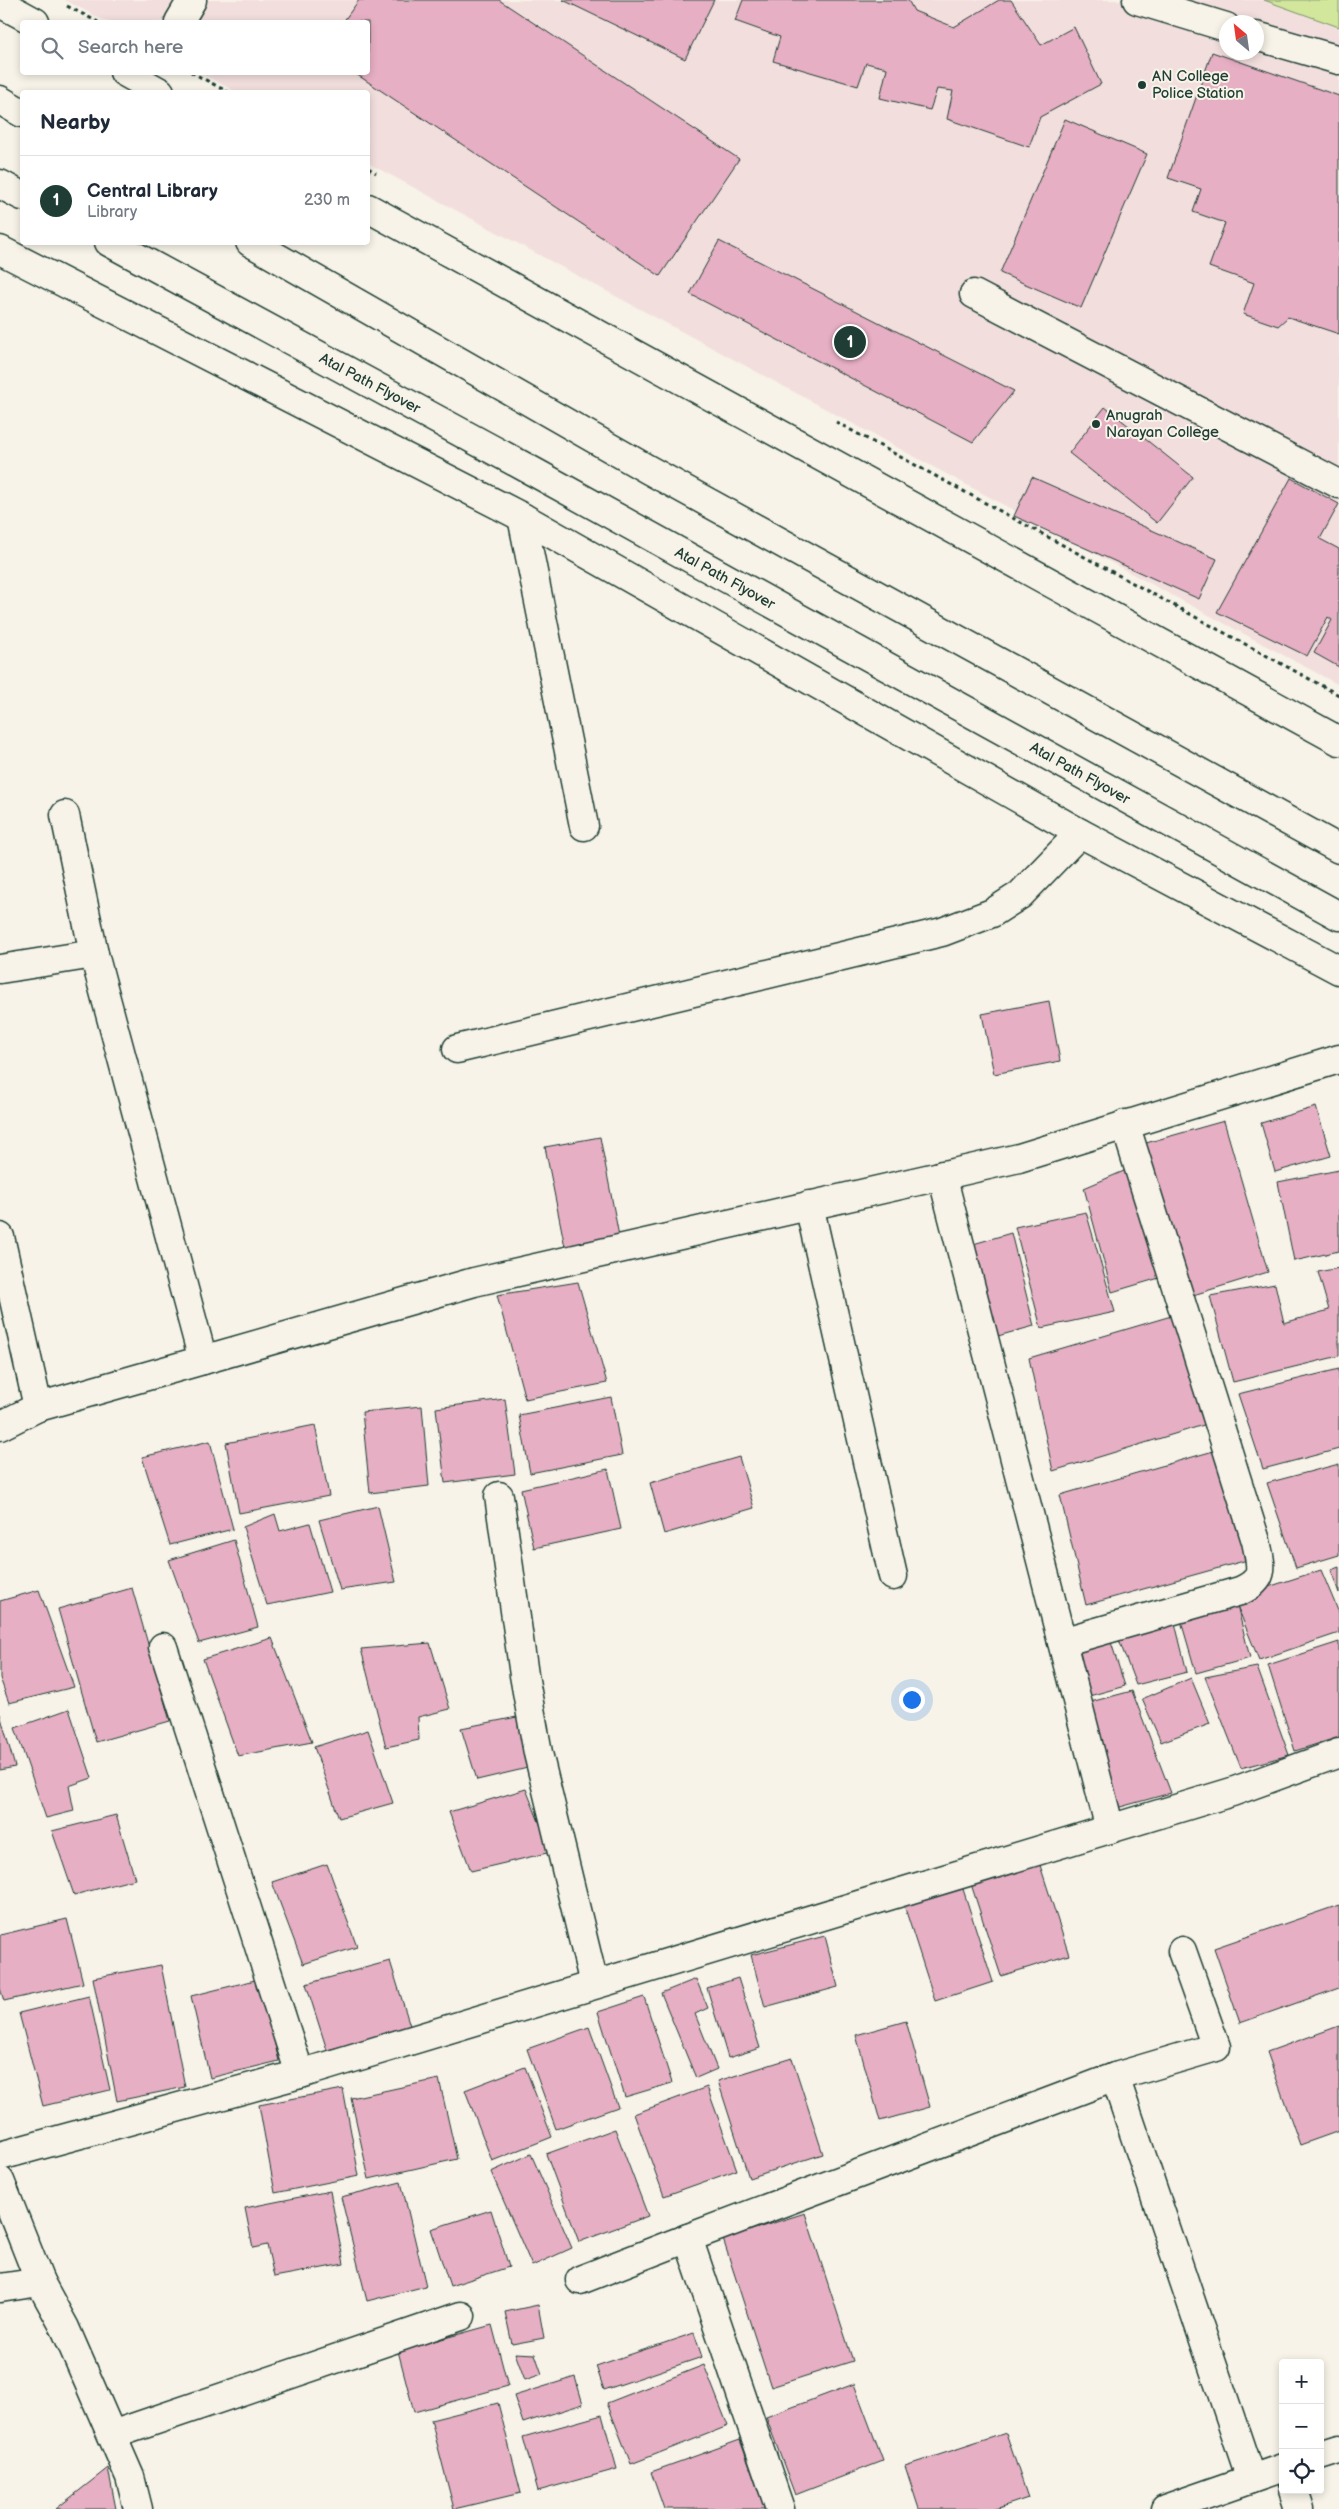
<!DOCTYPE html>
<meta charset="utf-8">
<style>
:root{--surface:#fff;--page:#f6f6f7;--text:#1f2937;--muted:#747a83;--line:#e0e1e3;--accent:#1f3d34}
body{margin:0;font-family:"Balsamiq Sans",sans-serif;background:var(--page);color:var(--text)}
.controls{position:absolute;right:15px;bottom:15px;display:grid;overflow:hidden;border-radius:5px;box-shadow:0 2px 8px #0003}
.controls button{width:45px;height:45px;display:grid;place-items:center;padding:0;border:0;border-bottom:1px solid var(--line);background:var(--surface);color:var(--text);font:25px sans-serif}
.compass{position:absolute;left:1219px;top:15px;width:45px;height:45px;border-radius:50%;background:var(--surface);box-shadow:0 2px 8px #0003;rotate:331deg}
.you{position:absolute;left:911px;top:1699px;width:18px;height:18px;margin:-12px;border:4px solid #fff;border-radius:50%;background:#1a73e8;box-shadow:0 0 0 8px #1a73e833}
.badge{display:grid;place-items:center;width:32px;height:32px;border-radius:50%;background:var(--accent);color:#fff;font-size:16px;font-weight:700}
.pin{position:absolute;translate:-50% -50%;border:2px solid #fff;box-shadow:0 1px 5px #0006}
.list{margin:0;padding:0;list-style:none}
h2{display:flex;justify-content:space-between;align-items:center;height:65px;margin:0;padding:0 20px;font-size:21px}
h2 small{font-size:16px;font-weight:400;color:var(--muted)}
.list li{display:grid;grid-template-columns:32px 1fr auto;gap:15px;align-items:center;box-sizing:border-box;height:90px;padding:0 20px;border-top:1px solid var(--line)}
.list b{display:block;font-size:19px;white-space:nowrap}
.list p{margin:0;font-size:16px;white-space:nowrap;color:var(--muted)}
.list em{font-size:16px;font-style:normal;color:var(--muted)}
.icon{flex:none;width:28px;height:28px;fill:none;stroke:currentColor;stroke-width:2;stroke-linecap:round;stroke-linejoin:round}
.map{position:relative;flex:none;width:1339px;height:2509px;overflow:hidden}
.search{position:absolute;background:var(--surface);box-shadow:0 2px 8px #0003;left:20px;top:20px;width:350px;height:55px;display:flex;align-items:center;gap:12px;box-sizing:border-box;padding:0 18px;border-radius:5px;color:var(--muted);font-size:19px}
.panel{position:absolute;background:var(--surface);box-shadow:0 2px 8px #0003;left:20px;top:90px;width:350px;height:155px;border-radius:5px}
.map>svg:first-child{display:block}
.built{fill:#f2dfdd;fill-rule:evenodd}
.green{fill:#d2e79b;stroke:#789268}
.building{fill:#e7afc4;stroke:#1f3d34}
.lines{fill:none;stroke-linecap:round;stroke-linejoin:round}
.street-casing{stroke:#1f3d34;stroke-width:31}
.secondary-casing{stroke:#1f3d34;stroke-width:31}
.primary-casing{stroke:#1f3d34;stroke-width:31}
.path{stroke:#1f3d34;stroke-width:3;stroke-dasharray:4 4;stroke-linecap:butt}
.street{stroke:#f7f3e8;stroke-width:28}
.secondary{stroke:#f7f3e8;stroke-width:28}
.primary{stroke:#f7f3e8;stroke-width:28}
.poi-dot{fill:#1f3d34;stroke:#f7f3e8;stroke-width:2}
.labels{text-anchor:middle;stroke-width:4;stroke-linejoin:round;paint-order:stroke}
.poi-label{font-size:15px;fill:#1f3d34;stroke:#f7f3e8;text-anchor:start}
.street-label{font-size:15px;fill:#1f3d34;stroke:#f7f3e8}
</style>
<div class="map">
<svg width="1339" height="2509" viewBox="0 0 1339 2509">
<rect width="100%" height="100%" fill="#f7f3e8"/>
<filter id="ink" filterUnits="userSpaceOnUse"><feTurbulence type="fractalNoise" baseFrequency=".02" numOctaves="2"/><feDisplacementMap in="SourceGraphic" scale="10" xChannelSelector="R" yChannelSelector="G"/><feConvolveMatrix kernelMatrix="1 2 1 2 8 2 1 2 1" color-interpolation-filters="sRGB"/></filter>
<g filter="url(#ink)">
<!-- built -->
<path class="built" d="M65 0H1339V685L368 163V92H237L200 73 368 72V22H107ZM1226 22H1256V52H1226Z"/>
<!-- green -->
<path class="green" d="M1264 0H1339V27Z"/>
<!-- building -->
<g class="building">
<path d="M359 0H499L739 159 660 276 353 72H368V22H343Z"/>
<path d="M563 0H714L685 59Z"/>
<path d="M743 0H908L914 11 954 27 999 0H1011L1041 45 1074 27 1101 84 1040 117 1029 147 947 119 953 91 937 89 930 110 880 98 887 68 866 63 858 86 773 61 780 37 735 21Z"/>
<path d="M1212 52 1339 96V334L1288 317 1278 326 1243 314 1254 283 1209 267 1225 223 1193 212 1201 189 1168 178Z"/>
<path d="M1065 119 1147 154 1081 308 1000 273Z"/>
<path d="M719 241 1014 391 973 442 690 294Z"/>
<path d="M1105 407 1193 477 1157 523 1069 453Z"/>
<path d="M1032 477 1217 559 1199 599 1014 516Z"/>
<path d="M1291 478 1339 504 1320 539 1339 549V667L1314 653 1332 620 1328 617 1307 656 1217 612Z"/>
<path d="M1049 1001 1060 1061 994 1074 982 1014Z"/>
<path d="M1316 1107 1331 1156 1275 1172 1261 1123Z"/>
<path d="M1224 1121 1268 1272 1190 1296 1146 1143Z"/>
<path d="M600 1137 619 1236 565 1247 545 1147Z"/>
<path d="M1131 1168 1166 1276 1112 1292 1084 1188Z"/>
<path d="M1339 1170V1251L1294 1261 1278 1182Z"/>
<path d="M1086 1212 1115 1312 1041 1328 1015 1227Z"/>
<path d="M1011 1233 1034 1326 987 1339 963 1247Z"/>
<path d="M1339 1268V1356L1233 1382 1210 1296 1275 1284 1284 1323 1329 1310 1318 1272Z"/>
<path d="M578 1282 607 1383 525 1399 497 1295Z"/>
<path d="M1178 1314 1207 1424 1053 1471 1029 1358Z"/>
<path d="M1339 1369V1449L1263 1469 1238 1394Z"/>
<path d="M611 1397 622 1455 530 1473 519 1415Z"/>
<path d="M505 1399 515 1474 445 1483 436 1408Z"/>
<path d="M422 1406 429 1486 370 1493 362 1412Z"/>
<path d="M315 1425 329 1496 239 1513 226 1443Z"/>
<path d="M210 1441 233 1529 170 1545 142 1457Z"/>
<path d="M1217 1450 1251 1559 1086 1605 1060 1495Z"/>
<path d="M739 1457 754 1508 664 1534 650 1483Z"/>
<path d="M1339 1464V1555L1296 1568 1267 1483Z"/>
<path d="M608 1469 621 1529 534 1548 521 1489Z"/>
<path d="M378 1506 396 1582 340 1590 319 1520Z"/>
<path d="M275 1514 280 1531 310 1523 330 1592 267 1605 243 1527Z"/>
<path d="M234 1540 258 1627 199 1643 169 1560Z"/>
<path d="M1339 1567V1593L1331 1570Z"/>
<path d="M1321 1570 1339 1613V1633L1259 1660 1234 1598Z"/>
<path d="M132 1588 170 1721 96 1742 58 1609Z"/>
<path d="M39 1590 74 1687 9 1703 0 1678V1601Z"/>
<path d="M1237 1605 1250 1658 1196 1673 1181 1621Z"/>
<path d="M1174 1619 1187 1672 1136 1685 1119 1640Z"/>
<path d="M1109 1636 1125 1686 1082 1698 1068 1649Z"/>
<path d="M272 1638 312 1742 238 1756 203 1659Z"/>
<path d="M1339 1642V1737L1295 1751 1268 1665Z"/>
<path d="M430 1643 450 1709 418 1717 419 1740 386 1747 361 1649Z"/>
<path d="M1257 1667 1289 1755 1241 1768 1205 1677Z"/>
<path d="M1191 1678 1210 1724 1161 1742 1142 1699Z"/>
<path d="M1132 1691 1171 1793 1113 1809 1083 1704Z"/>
<path d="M69 1709 92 1778 69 1786 74 1811 46 1818 15 1728Z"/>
<path d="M0 1714 15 1767 0 1770Z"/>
<path d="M517 1717 532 1767 477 1780 461 1728Z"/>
<path d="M368 1730 393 1803 339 1818 314 1747Z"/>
<path d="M526 1789 551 1852 471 1871 449 1812Z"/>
<path d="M116 1815 135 1879 74 1895 52 1831Z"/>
<path d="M1038 1859 1069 1955 1001 1976 970 1881Z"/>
<path d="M327 1864 357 1947 303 1964 272 1882Z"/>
<path d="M961 1883 993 1982 935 2001 903 1902Z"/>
<path d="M1339 1905V1988L1240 2023 1214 1948Z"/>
<path d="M67 1919 83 1983 4 2001 0 1988V1935Z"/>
<path d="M825 1936 838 1987 765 2007 751 1955Z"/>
<path d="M390 1961 411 2029 327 2050 306 1984Z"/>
<path d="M161 1965 185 2087 117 2101 93 1978Z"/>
<path d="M738 1978 760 2048 728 2058 707 1988Z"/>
<path d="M259 1979 279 2061 210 2078 191 1996Z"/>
<path d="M696 1979 708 2008 695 2014 717 2069 696 2078 661 1993Z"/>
<path d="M89 1996 110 2090 43 2106 19 2013Z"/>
<path d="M644 1997 672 2083 625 2097 598 2012Z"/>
<path d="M906 2021 930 2107 880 2121 856 2035Z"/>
<path d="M1339 2026V2131L1300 2145 1267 2052Z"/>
<path d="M589 2027 618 2107 556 2129 527 2049Z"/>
<path d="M792 2058 823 2154 749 2178 718 2081Z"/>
<path d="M525 2067 552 2137 492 2161 465 2090Z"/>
<path d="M439 2079 457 2159 369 2179 351 2098Z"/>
<path d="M707 2087 737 2170 664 2196 634 2114Z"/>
<path d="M343 2089 359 2176 275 2193 259 2105Z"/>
<path d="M615 2129 648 2216 579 2242 546 2154Z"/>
<path d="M531 2154 572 2248 532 2266 491 2172Z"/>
<path d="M401 2182 426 2286 367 2301 341 2197Z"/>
<path d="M330 2191 344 2264 274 2277 267 2245 253 2248 245 2208Z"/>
<path d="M491 2210 509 2267 450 2286 431 2229Z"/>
<path d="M805 2213 853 2361 771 2387 723 2239Z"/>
<path d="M538 2305 544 2338 512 2344 505 2312Z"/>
<path d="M492 2325 508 2386 414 2412 398 2351Z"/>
<path d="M694 2333 702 2357 604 2390 596 2366Z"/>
<path d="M515 2353 535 2354 542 2374 525 2380Z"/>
<path d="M704 2365 728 2426 631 2464 607 2403Z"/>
<path d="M575 2377 583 2404 523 2423 514 2396Z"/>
<path d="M854 2384 883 2461 795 2495 766 2417Z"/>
<path d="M498 2403 521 2493 454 2509 431 2420Z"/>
<path d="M602 2415 617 2469 538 2491 523 2437Z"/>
<path d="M1006 2433 1028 2498 995 2509H919L905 2466Z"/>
<path d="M740 2440 765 2509H664L651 2472Z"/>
<path d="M108 2468 116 2509H56Z"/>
</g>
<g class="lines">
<defs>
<g id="street">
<path d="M1137 0 1226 27"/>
<path d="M179 22 192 0"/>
<path d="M1256 36 1339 60"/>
<path d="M974 294 1339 484"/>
<path d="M522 517 584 826"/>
<path d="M65 815 94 954"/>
<path d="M0 969 94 954 203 1360 474 1282 1019 1158 1339 1059"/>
<path d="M457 1049 942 932 992 913 1020 895 1080 833"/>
<path d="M942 1175 1110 1829"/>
<path d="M809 1205 893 1576"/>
<path d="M0 1237 38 1407"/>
<path d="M0 1426 38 1407 203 1360"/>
<path d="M499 1496 524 1675 538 1753 594 1984"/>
<path d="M1062 1642 1240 1591C1267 1579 1261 1566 1256 1541L1125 1124"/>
<path d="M163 1647 300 2074"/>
<path d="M1115 2077 1251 2479"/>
<path d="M0 2156 300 2074 1232 1792 1339 1753"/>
<path d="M0 2181 40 2282 65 2328 130 2477 138 2509"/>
<path d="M580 2280 688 2238"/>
<path d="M0 2288 40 2282"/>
<path d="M112 2435 461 2316"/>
<path d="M1320 2455 1339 2449"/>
<path d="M1293 2490 1299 2509"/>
<path d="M780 2509 688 2238 1115 2077 1216 2047 1182 1951"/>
<path d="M1165 2509 1283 2468"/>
</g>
<g id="secondary">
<path d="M0 3 35 22"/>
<path d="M124 72 160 92"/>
<path d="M368 208 1339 741"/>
<path d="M0 250 522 517 1080 833 1339 970"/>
</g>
<g id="primary">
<path d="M0 100 22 113"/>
<path d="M0 184 22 196"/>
<path d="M109 242 534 472 1339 916"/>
<path d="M250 242 649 470 1339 849"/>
</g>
</defs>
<!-- street casing -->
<use href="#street" class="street-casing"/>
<!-- secondary casing -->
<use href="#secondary" class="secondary-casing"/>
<!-- primary casing -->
<use href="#primary" class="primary-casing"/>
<!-- path -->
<g class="path">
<path d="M67 6 98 22"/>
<path d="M191 72 228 92"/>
<path d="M368 168 376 173"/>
<path d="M836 422 1339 695"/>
</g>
<!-- street -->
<use href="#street" class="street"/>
<!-- secondary -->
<use href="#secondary" class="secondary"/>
<!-- primary -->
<use href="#primary" class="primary"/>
</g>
</g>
<!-- markers -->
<g class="poi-dot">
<circle cx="1142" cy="85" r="5"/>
<circle cx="1096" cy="424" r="5"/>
</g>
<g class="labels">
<!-- poi labels -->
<g class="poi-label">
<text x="1152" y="81">AN College<tspan x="1152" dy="17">Police Station</tspan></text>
<text x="1106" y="420">Anugrah<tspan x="1106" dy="17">Narayan College</tspan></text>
</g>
<!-- street labels -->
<g class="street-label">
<text transform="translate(370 383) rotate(28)" y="5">Atal Path Flyover</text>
<text transform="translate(725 578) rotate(29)" y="5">Atal Path Flyover</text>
<text transform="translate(1080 773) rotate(29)" y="5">Atal Path Flyover</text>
</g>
</g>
</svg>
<div class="controls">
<button>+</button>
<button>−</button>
<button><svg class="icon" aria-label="locate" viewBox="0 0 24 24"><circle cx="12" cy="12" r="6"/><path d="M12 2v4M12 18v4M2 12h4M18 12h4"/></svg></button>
</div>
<svg class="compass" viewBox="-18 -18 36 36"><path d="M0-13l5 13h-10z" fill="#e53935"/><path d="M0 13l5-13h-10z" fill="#747a83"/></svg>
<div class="you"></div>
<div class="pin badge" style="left:850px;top:342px">1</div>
<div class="search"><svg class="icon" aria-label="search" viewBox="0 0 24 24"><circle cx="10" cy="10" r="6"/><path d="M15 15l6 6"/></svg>Search here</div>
<section class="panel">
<h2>Nearby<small></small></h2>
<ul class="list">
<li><span class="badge">1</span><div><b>Central Library</b><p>Library</p></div><em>230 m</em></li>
</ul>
</section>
</div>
